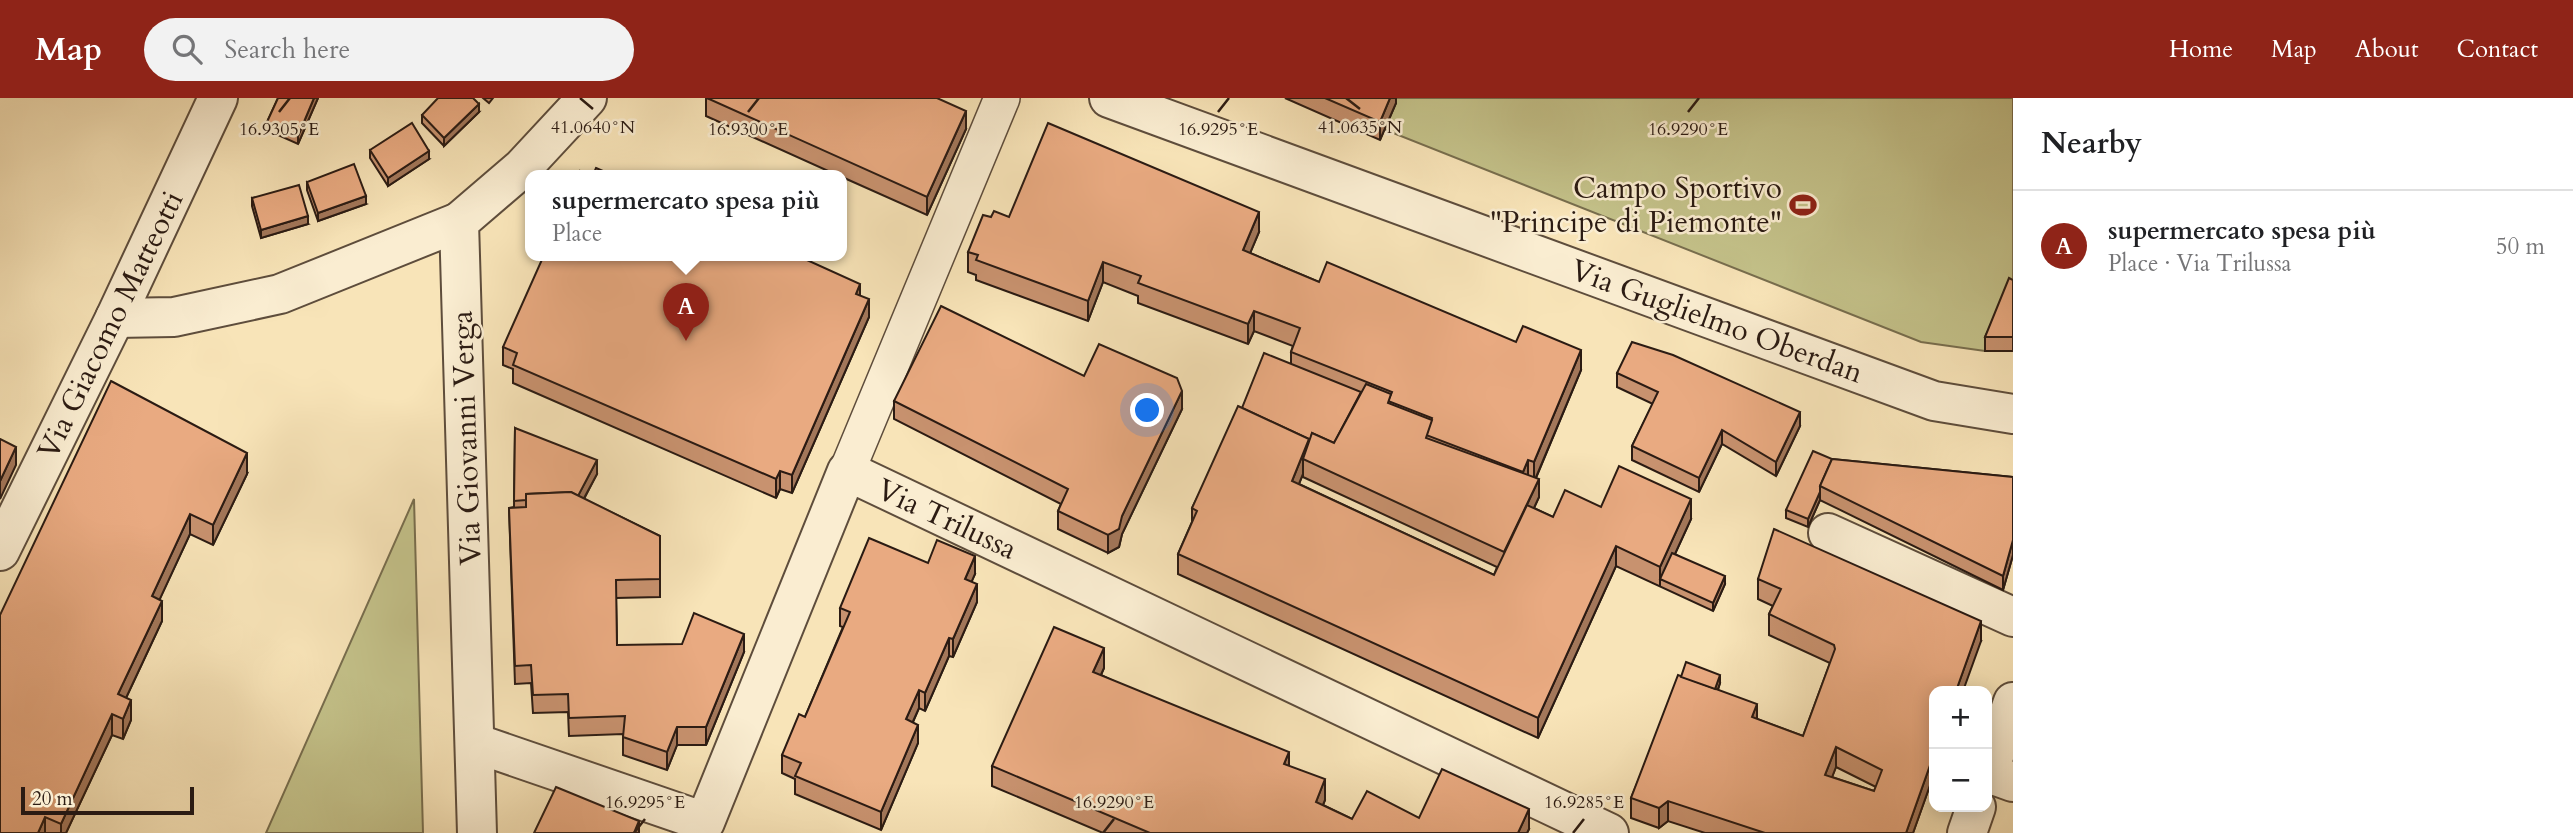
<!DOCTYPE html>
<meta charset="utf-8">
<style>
:root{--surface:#fff;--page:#f2f2f2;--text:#202124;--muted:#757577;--line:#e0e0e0;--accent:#8f2418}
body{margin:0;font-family:Cardo,serif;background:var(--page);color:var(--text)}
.controls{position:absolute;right:21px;bottom:21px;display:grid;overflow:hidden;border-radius:14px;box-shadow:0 4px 18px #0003}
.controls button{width:63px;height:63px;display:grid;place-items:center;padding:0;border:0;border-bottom:2px solid var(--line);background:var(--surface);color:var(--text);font:35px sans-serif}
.scale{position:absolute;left:21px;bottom:18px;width:173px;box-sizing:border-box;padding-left:7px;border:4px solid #2b1b13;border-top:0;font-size:19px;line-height:24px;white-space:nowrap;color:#2b1b13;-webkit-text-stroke:5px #faedd1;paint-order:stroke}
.you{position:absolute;left:1148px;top:313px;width:24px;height:24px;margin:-18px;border:5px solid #fff;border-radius:50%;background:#1a73e8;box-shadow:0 0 0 10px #1a73e833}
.badge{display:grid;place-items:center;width:46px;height:46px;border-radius:50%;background:var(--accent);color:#fff;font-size:23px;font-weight:700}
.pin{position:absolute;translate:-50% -58px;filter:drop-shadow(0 2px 4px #0008)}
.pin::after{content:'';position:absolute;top:37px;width:24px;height:21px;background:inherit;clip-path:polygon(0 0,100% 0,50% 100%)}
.popup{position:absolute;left:525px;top:72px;width:322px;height:91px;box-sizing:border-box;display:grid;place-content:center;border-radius:14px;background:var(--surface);filter:drop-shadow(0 2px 5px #0005);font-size:23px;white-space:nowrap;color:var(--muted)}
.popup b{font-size:26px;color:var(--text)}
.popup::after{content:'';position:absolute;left:50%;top:100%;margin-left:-14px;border:14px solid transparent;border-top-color:var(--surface)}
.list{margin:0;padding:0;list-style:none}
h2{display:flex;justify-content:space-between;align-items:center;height:91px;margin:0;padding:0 28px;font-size:30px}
h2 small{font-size:23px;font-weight:400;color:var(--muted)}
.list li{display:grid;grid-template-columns:46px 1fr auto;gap:21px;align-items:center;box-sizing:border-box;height:112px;padding:0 28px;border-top:2px solid var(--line)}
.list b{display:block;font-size:26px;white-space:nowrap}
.list p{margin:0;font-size:23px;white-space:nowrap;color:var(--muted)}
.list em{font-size:23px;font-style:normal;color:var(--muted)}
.icon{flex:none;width:38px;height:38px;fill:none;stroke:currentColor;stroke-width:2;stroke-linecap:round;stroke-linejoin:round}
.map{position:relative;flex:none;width:2013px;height:735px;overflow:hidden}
header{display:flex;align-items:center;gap:42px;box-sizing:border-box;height:98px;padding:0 35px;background:var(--accent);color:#fff}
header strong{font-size:33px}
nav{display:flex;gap:38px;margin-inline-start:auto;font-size:24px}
.search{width:490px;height:63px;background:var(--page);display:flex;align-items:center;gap:18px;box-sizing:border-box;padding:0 24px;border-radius:38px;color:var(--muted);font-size:26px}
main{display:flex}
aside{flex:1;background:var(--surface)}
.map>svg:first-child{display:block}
.green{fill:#c4c28a;stroke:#786e4e;stroke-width:2}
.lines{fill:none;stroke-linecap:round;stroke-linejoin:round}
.pedestrian-casing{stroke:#5e4d3c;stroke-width:38}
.minor-casing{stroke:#5e4d3c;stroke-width:42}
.tertiary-casing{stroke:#5e4d3c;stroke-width:42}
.pedestrian{stroke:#faedd1;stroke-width:35}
.minor{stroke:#faedd1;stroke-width:38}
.tertiary{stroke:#faedd1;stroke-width:38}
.wall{fill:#c8926f;stroke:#2b1b13;stroke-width:2;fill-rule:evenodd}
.shaded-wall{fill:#a3775a;stroke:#2b1b13;stroke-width:2}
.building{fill:#e9aa81;stroke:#2b1b13;stroke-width:2;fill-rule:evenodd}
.ticks{fill:none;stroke:#2b1b13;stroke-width:2.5}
.labels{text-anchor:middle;stroke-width:5;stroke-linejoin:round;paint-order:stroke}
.poi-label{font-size:30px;fill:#2b1b13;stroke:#faedd1;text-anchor:end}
.street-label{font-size:30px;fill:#2b1b13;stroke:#faedd1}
.ticks-label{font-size:18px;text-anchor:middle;fill:#2b1b13;stroke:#faedd1;stroke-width:5;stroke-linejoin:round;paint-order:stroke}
</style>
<header>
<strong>Map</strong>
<div class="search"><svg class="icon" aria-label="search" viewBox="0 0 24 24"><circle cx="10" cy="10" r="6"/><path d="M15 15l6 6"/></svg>Search here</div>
<nav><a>Home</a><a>Map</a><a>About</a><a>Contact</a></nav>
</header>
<main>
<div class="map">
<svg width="2013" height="735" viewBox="0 0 2013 735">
<rect width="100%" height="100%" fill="#f8e4b8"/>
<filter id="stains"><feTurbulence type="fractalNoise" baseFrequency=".00286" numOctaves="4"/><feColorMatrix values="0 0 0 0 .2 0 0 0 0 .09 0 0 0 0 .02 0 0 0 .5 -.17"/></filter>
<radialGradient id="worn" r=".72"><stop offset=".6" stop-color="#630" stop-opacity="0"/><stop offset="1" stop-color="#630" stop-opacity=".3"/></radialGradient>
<!-- green -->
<g class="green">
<path d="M1334 0H2013V253H1985L1921 244 1330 10Z"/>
<path d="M414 401 423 735H266Z"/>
</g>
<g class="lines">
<defs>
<path id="pedestrian" d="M847 373 1002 0"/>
<g id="minor">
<path d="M115 220 174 219 280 196 459 124"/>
<path d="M1828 435 2013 519"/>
<path d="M0 453 115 220 218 0"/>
<path d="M475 645 705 724 847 373 1609 735"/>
<path d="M1988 675 2013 684"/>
<path d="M477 735 459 124 522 70 587 0"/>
</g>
<g id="tertiary">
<path d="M1109 0 1934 303 2013 316"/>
<path d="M1987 678 2013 604"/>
<path d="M1967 735 1976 709"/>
</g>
</defs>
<!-- pedestrian casing -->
<use href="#pedestrian" class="pedestrian-casing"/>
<!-- minor casing -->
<use href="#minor" class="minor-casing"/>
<!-- tertiary casing -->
<use href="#tertiary" class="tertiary-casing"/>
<!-- pedestrian -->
<use href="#pedestrian" class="pedestrian"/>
<!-- minor -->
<use href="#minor" class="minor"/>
<!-- tertiary -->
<use href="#tertiary" class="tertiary"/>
</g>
<!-- wall -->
<g class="wall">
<path d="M278 0H318L298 46 267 32V24Z"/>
<path d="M483 0H493L489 5Z"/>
<path d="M706 0 966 31 927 117 842 79V77H837L706 18Z"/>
<path d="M1285 0H1396V5L1380 42Z"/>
<path d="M479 14 444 48 422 25V17Z"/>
<path d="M370 52 429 61 388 88 370 60Z"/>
<path d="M307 84 366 106 318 123 307 92Z"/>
<path d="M252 100 308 126 261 140 252 108Z"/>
<path d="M991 119H1009L1259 134 1250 155 1319 184 1581 272 1536 380 1539 399 1534 410 1553 419 1601 409 1691 421 1675 456 1725 486 1713 513 1616 468 1538 640 1178 476V456L1192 424V410L1242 310 1291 266V254L1293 248 1254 233 1248 246 1138 205V198L1103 184 1088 223 976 182V177L968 174V154ZM1303 376V379L1497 469 1494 477 1299 386Z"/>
<path d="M2013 182V253H1985V239Z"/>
<path d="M860 198 869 219 792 395 780 391 776 400 513 285V271L503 267V249Z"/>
<path d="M1617 275 1800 328 1776 378 1722 346 1699 394 1632 362V348L1653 306 1617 289Z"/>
<path d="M1084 278 1182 311 1122 436 1119 449 1108 455 1058 431V413L1061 406 894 321V303Z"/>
<path d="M515 330 597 376 584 401 660 438V499L616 500 617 547 744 554 706 647H677L667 672 623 657V636L569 638 568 614 533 615 531 585 515 586 509 410 514 409Z"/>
<path d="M1832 361 2013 379V457L2003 492 1820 402 1808 429 1786 420V412Z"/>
<path d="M247 376 213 447 190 436 159 502 162 523 126 600 131 622 123 641 112 637 66 735H0V517Z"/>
<path d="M928 465 975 476 971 484 977 504 953 559 949 558 925 613 919 610 913 624 918 645 881 732 795 696V681L782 675V657L805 619 843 529 840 528V510Z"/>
<path d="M1758 481 1981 543 1934 593V676L1913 735H1705L1668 723 1659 730 1631 720V700L1681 579 1720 585 1718 592 1757 621 1803 638 1830 565 1769 537V516L1773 508 1758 501ZM1836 669 1876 689 1874 693 1832 679Z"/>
<path d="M1104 570 1101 577 1289 668 1325 702 1323 707 1352 721 1419 720 1529 731 1527 735H1103L992 688V668Z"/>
</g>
<!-- shaded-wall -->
<g class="shaded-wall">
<path d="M314 0H318L298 46V38Z"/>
<path d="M1390 0H1396V5L1380 42V24Z"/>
<path d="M479 6V14L444 48V40Z"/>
<path d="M966 13V31L927 117V99Z"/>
<path d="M429 53V61L388 88V80Z"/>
<path d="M366 98V106L318 123V115Z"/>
<path d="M1259 114V134L1243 172V152Z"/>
<path d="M308 118V126L261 140V132Z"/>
<path d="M1103 164V184L1088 223V203Z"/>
<path d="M860 186V204L856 196Z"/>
<path d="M869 201V219L792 395V377Z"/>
<path d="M1254 213V233L1248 246V226Z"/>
<path d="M1581 252V272L1534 384V364Z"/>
<path d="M1182 293V311L1122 436 1119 449 1108 455V437L1122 418Z"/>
<path d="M1800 314V328L1776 378V364Z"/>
<path d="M1722 332V346L1699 394V380Z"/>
<path d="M1309 341V361H1303V376L1292 403V383Z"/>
<path d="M16 349V367L0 401V383Z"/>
<path d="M247 355V376L213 447V427Z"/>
<path d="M597 362V376L576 415V401Z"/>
<path d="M1528 362V382L1523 394V374Z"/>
<path d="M780 373V391L776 400V381Z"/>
<path d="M1539 381V399L1505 472V454Z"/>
<path d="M1820 394V402L1808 429V421Z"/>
<path d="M1691 401V421L1663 482 1660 481V489V469Z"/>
<path d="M190 416V436L152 518V498Z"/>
<path d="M2013 442V457L2003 492V478Z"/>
<path d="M1616 448V468L1538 640V620Z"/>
<path d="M975 458V476L965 499V481Z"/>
<path d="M1725 478V486L1713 513V505Z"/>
<path d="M977 486V504L953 559V541Z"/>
<path d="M162 503V523L118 617V596Z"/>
<path d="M1981 523V543L1963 593H1956Z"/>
<path d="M744 536V554L706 647V629Z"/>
<path d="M949 540V558L925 613V595Z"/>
<path d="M1104 550V570L1093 594V574Z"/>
<path d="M1720 577V585L1711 610V602Z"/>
<path d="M919 592V610L906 639V621Z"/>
<path d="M131 602V622L123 641V621Z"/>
<path d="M1757 606V626L1752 619Z"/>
<path d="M112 616V637L66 735H61V726Z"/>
<path d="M918 627V645L881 732V714Z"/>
<path d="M677 629V647L667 672V654Z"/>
<path d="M1836 649V669L1825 697V677Z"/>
<path d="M1289 654V674L1284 666Z"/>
<path d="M1934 656V676L1913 735H1906Z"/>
<path d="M1325 681V702L1316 724V704Z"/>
<path d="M1668 703V723L1659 730V710Z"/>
<path d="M1529 711V731L1527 735H1518Z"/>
<path d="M45 719V735H38Z"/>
<path d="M639 723V735H634Z"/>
</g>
<!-- building -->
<g class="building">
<path d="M278 0H314L298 38 267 24Z"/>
<path d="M438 0H473L479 6 444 40 422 17Z"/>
<path d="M707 0H937L966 13 927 99Z"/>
<path d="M1325 0H1390L1380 24Z"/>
<path d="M412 25 429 53 388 80 370 52Z"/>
<path d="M1048 25 1259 114 1243 152 1319 184 1327 164 1516 244 1523 228 1581 252 1534 364 1528 362 1523 374 1426 337 1432 320 1388 303 1392 294 1291 254 1300 230 1254 213 1248 226 1138 185 1141 178 1103 164 1088 203 976 162 978 157 968 154 983 117 991 119 994 113 1009 119Z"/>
<path d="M354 66 366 98 318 115 307 84Z"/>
<path d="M596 70 612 77H593Z"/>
<path d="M580 73 588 77H579Z"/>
<path d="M299 87 308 118 261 132 252 100Z"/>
<path d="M544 157H796L860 186 856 196 869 201 792 377 780 373 776 381 513 267 517 255 503 249Z"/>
<path d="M2009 180 2013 182V239H1985Z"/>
<path d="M941 208 1084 278 1099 246 1177 280 1182 293 1122 418 1119 431 1108 437 1058 413 1068 391 894 303Z"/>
<path d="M1632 244 1673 257 1800 314 1776 364 1722 332 1699 380 1632 348 1658 294 1617 275Z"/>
<path d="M1264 255 1361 294 1334 345 1312 335 1310 343 1309 341 1242 310Z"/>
<path d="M111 283 247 355 213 427 190 416 152 498 162 503 118 596 131 602 123 621 112 616 61 726 45 719 38 735H0V517Z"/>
<path d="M1366 286 1391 296 1388 305 1432 322 1426 340 1539 381 1504 454 1303 361 1312 335 1334 345Z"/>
<path d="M1238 308 1309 341 1292 383 1494 477 1527 407 1553 419 1565 392 1601 409 1619 368 1691 401 1660 469 1616 448 1538 620 1178 456 1197 413 1192 410Z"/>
<path d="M515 330 597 362 578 398 571 394 526 396V402L514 403Z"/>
<path d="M0 341 16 349 0 383Z"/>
<path d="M1813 353 1832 361 1820 388V394L1808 421 1786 412Z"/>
<path d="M1832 361 2013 379V442L2003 478 1820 388Z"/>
<path d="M571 394 660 438V481L616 482 617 547 682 546 694 515 744 536 706 629H677L667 654 623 639 625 618 569 620 568 596 533 597 531 567 515 568 509 410 526 409V396Z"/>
<path d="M1774 431 1981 523 1956 593H1934V656L1906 735H1765L1668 703 1659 710 1631 700 1678 577 1757 606 1752 619 1803 638 1835 551 1834 547 1769 516 1781 491 1758 481ZM1836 649 1882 672 1874 693 1825 677Z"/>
<path d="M869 440 928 465 937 442 975 458 965 481 977 486 953 541 949 540 925 595 919 592 906 621 918 627 881 714 795 678 801 665 782 657 799 616 805 619 850 514 840 510Z"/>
<path d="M1672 455 1725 478 1713 505 1660 481Z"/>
<path d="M1054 529 1104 550 1093 574 1289 654 1284 666 1325 681 1316 704 1352 721 1367 693 1419 720 1442 671 1529 711 1518 735H1150L992 668Z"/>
<path d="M1686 564 1720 577 1715 591 1681 579Z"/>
<path d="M556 689 639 723 634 735H534Z"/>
</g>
<!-- ticks -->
<path class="ticks" d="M580 0 593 11M1346 0 1360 11M279 14 290 0M748 14 759 0M1218 14 1229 0M1688 14 1699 0M634 735 645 721M1103 735 1114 721M1573 735 1584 721"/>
<!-- icons -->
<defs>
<symbol id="stadium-bare" viewBox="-9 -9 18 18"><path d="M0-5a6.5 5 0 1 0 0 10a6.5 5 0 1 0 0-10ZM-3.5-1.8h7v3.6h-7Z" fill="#8f2418" stroke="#faedd1" stroke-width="2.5" paint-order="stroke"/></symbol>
</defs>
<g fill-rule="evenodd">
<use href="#stadium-bare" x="1784" y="88" width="38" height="38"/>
</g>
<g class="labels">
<!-- poi labels -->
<g class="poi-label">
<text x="1782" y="100">Campo Sportivo<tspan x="1782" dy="34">"Principe di Piemonte"</tspan></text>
</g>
<!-- street labels -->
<g class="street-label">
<text transform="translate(1717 223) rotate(20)" y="10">Via Guglielmo Oberdan</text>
<text transform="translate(110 227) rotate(-64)" y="10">Via Giacomo Matteotti</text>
<text transform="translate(466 340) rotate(-92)" y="10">Via Giovanni Verga</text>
<text transform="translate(947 421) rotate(25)" y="10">Via Trilussa</text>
</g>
</g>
<g class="ticks-label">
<text x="593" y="35">41.0640°N</text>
<text x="1360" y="35">41.0635°N</text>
<text x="279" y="37">16.9305°E</text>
<text x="748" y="37">16.9300°E</text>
<text x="1218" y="37">16.9295°E</text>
<text x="1688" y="37">16.9290°E</text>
<text x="645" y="710">16.9295°E</text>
<text x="1114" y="710">16.9290°E</text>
<text x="1584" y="710">16.9285°E</text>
</g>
<rect width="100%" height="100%" filter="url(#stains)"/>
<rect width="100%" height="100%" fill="url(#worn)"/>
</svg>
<div class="controls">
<button>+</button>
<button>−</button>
</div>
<div class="scale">20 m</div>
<div class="you"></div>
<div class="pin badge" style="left:686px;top:243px">A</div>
<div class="popup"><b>supermercato spesa più</b>Place</div>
</div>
<aside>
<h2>Nearby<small></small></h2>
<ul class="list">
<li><span class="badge">A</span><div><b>supermercato spesa più</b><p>Place · Via Trilussa</p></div><em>50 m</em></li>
</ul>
</aside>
</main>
